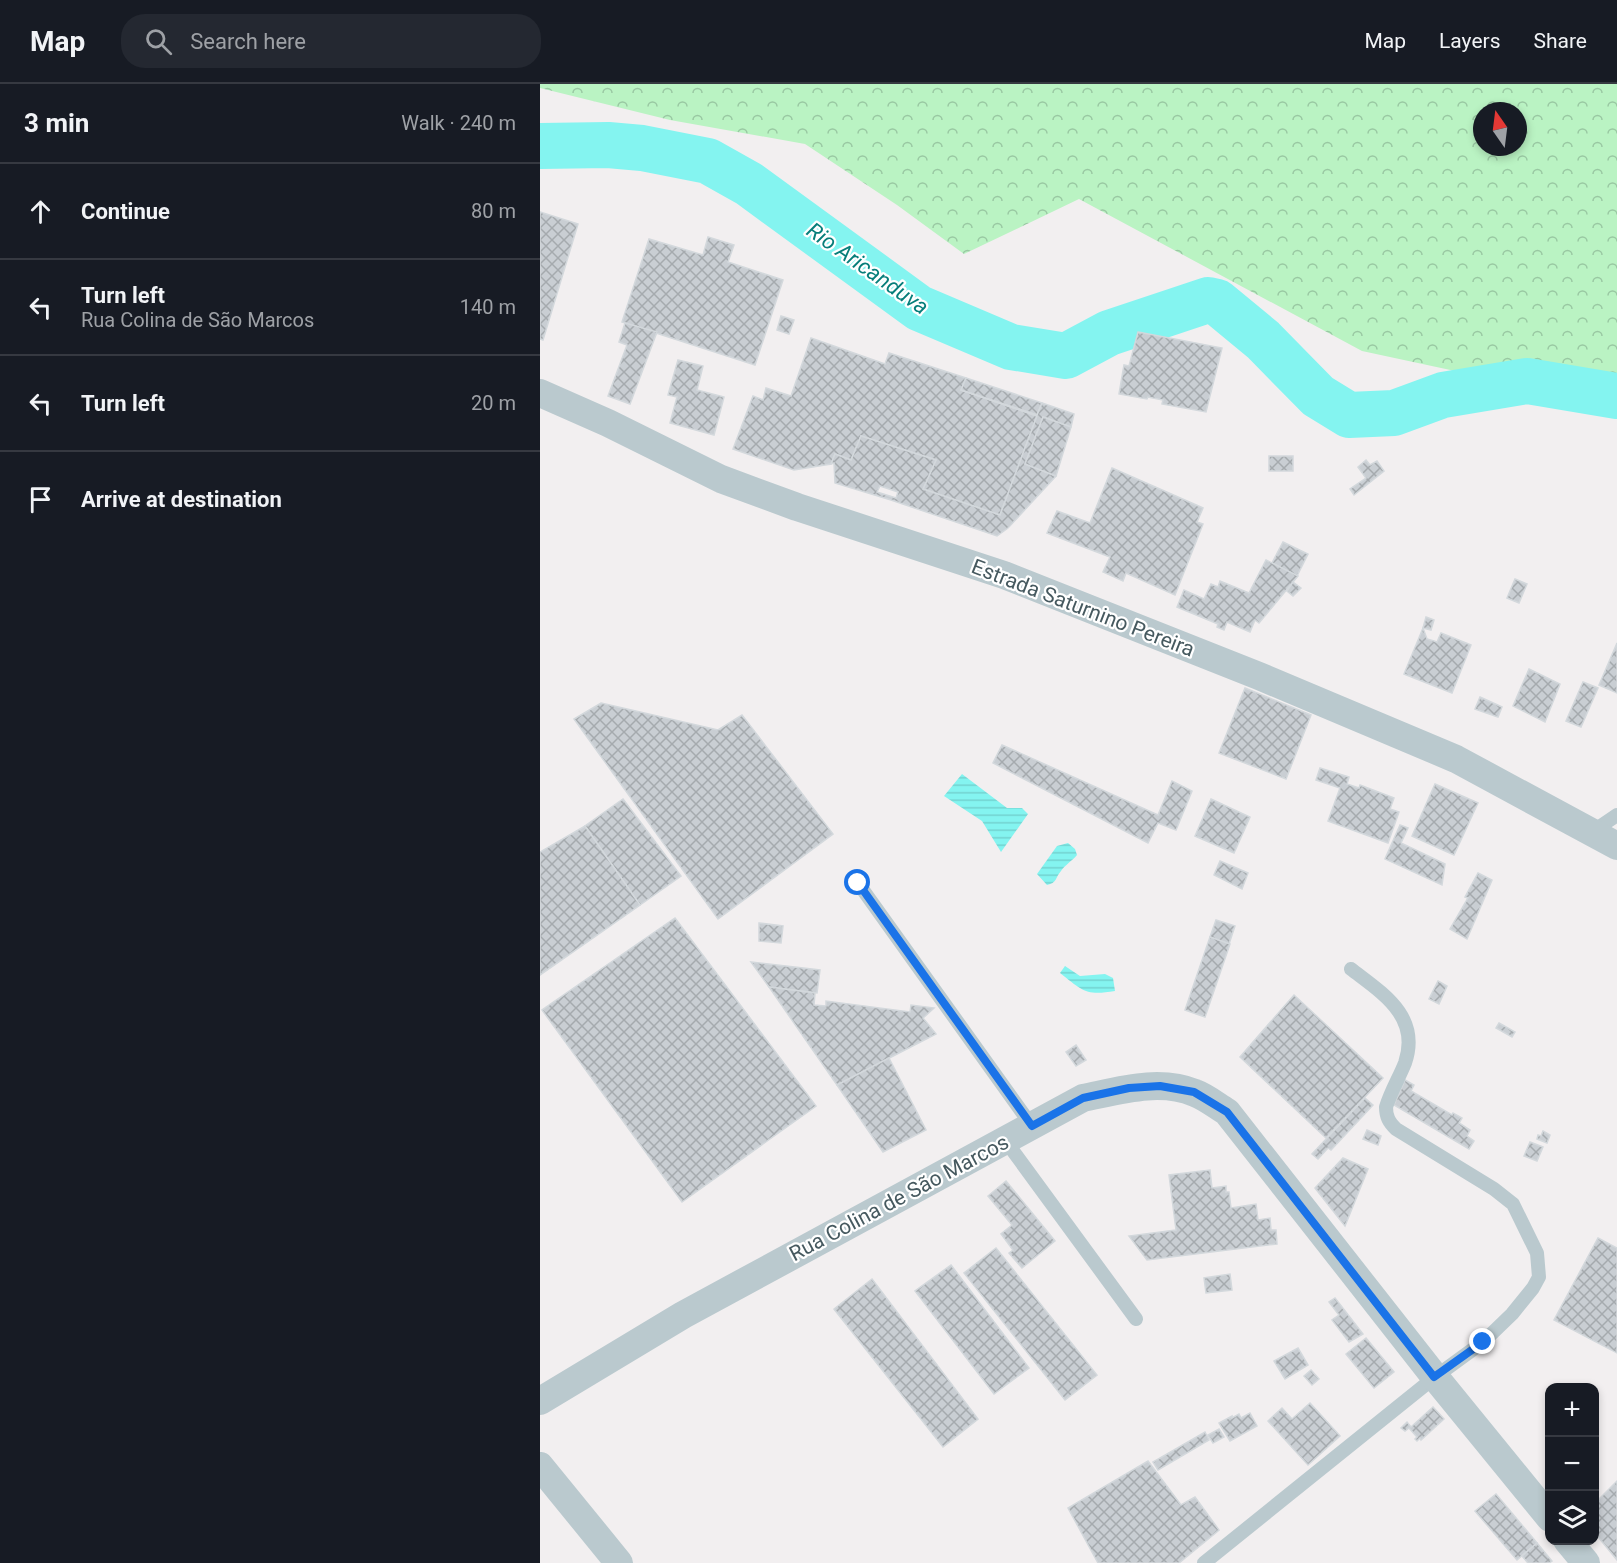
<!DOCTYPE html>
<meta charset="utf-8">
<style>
:root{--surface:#171b24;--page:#242831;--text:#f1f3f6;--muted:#9ea1a6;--line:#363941}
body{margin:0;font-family:Roboto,sans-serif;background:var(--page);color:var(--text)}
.controls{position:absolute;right:18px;bottom:18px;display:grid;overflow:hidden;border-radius:12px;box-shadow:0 3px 9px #0003}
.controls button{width:54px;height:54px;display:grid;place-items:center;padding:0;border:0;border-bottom:2px solid var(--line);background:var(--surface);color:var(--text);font:30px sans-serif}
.compass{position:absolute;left:933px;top:18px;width:54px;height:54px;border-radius:50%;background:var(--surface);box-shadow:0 3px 9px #0003;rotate:346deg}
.stop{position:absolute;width:18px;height:18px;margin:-14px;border:4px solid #1a73e8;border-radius:50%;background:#fff}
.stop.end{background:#1a73e8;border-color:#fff;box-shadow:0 2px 6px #0008}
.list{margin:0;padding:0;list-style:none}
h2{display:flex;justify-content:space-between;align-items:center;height:78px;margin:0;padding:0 24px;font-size:26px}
h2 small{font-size:20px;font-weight:400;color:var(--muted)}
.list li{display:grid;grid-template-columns:39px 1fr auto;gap:18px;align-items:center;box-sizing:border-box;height:96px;padding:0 24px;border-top:2px solid var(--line)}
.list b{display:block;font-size:22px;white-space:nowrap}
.list p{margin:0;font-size:20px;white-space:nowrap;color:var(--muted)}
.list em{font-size:20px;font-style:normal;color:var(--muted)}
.icon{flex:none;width:33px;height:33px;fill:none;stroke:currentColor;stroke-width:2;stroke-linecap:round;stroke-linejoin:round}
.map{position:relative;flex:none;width:1077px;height:1479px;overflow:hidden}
header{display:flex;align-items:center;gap:36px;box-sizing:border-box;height:84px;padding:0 30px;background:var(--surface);border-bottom:2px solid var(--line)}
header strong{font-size:28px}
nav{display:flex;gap:33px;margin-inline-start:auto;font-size:21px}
.search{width:420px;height:54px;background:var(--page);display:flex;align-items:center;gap:15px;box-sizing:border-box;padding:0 21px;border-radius:24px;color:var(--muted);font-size:22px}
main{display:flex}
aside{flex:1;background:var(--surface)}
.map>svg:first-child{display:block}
.forest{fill:url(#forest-crowns);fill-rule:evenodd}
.water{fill:url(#water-rules)}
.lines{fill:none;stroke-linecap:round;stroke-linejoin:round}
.river{stroke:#84f4f0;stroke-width:46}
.building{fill:url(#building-cross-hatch);stroke:#d3d8dc;stroke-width:1.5;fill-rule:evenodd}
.lane{stroke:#bac9ce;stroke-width:14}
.street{stroke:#bac9ce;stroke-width:28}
.route{stroke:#1a73e8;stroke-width:8}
.labels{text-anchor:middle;stroke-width:4.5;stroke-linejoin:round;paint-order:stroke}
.street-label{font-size:21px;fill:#46595f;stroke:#fff}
.water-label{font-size:22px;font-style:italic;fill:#067e7a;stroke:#fff}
</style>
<header>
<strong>Map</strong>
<div class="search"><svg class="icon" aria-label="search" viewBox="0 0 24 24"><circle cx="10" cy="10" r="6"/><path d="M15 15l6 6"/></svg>Search here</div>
<nav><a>Map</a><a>Layers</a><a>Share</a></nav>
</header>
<main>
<aside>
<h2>3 min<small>Walk · 240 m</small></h2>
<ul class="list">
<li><svg class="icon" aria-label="ahead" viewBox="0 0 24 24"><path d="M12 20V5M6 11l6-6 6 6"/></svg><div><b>Continue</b></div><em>80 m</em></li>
<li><svg class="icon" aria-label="left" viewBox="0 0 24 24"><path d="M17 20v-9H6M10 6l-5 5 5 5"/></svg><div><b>Turn left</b><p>Rua Colina de São Marcos</p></div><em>140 m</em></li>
<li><svg class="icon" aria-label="left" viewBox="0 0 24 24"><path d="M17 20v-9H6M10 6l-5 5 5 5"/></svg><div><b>Turn left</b></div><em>20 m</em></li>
<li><svg class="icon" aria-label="arrive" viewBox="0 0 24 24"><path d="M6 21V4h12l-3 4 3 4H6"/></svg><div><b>Arrive at destination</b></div></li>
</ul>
</aside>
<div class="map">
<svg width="1077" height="1479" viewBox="0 0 1077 1479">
<defs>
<pattern id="forest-crowns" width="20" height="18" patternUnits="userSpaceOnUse" patternTransform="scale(1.5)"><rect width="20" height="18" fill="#baf3c3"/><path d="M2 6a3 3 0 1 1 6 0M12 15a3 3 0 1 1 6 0" fill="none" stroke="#99c8a2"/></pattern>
<pattern id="water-rules" width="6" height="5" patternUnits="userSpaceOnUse" patternTransform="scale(1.5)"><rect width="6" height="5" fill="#84f4f0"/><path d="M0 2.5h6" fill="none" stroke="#73d3d0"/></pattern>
<pattern id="building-cross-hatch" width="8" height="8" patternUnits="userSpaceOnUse" patternTransform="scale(1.5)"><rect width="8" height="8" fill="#c9ced3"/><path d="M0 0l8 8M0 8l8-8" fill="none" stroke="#a5aaae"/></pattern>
</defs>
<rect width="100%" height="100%" fill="#f2eff0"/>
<!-- forest -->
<path class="forest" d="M0 0H1077V322L822 267 539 115 424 170 357 121 265 60 130 36 0 4ZM942 27H978V63H942Z"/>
<!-- water -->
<g class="water">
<path d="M422 690 467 724H482L488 730 461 768 442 737 404 712Z"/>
<path d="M528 759 535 765 537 771C532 777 525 781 521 787 515 794 517 799 507 801L497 790 517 762Z"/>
<path d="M525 882 540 892 565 890 573 894 575 907C546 912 543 907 520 889Z"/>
</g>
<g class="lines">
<!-- river -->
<path class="river" d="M0 62 68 61 102 64 168 77 209 100 379 224 471 263 526 272 569 249 668 216 677 218 723 256 778 312 809 331 854 329 903 311 987 297 1077 312"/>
</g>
<!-- building -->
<g class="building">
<path d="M0 128 38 140 3 256 0 255Z"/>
<path d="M168 153 194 161 188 178 243 196 215 281 82 238 109 155 163 171Z"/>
<path d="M241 232 254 236 249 250 237 246Z"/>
<path d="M85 239 117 248 90 320 68 312 87 261 79 258Z"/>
<path d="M598 248 682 264 666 328 622 320 623 316 608 313 607 315 579 310 584 281 589 282Z"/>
<path d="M271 254 345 280 349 269 426 294 421 306 497 332 460 431 383 405 396 376 321 352 311 376 295 370 291 380 254 386 193 365 213 312 223 316 226 304 251 312Z"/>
<path d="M138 276 163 282 157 306 184 313 174 351 130 339 137 313 128 311Z"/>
<path d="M426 294 502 319 497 331 421 306Z"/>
<path d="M421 306 497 331 502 319 534 330 531 343 503 333 485 380 516 392 468 444 457 452 351 416 295 399 294 379 291 380 295 370 311 376 321 352 396 376 383 405 460 431 497 332ZM340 402 358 408 356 414 337 408Z"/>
<path d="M503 333 531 343 516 392 485 380Z"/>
<rect x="729" y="372" width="24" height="15"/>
<path d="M826 376 830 381 837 377 844 387 814 411 810 405 826 394 818 383Z"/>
<path d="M572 384 663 424 657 438 663 440 635 511 586 489 583 497 563 488 570 473 507 449 517 427 550 439Z"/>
<path d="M743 458 768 470 757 492 732 479Z"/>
<path d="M726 476 758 492 719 539 715 536 710 548 687 538 684 546 677 543 678 540 637 523 644 506 664 515 671 500 678 503 680 497 709 509Z"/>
<path d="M975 495 987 500 979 519 967 514Z"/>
<path d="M753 498 761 504 753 512 747 507Z"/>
<path d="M886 533 894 536 891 546 883 544Z"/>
<path d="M883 544 887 555 894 557 897 558 901 549 931 561 912 609 864 590Z"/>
<path d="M1077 559V609L1059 601Z"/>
<path d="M989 585 1020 600 1005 638 973 622Z"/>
<path d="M1043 598 1058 604 1041 643 1026 637Z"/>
<path d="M705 604 771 631 746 695 679 669Z"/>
<path d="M940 613 962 623 958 633 935 625Z"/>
<path d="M61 619 178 646 202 631 293 750 178 835 34 635Z"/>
<path d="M462 661 618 731 632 697 652 707 636 746 618 739 608 759 453 679Z"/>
<path d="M780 684 809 693 807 700 819 704 820 701 854 714 850 725 859 728 848 759 788 737 800 704 776 696Z"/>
<path d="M895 700 938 719 914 771 872 752Z"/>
<path d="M83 715 141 792 100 821 45 742Z"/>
<path d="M671 715 710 733 694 769 655 752Z"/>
<path d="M860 741 868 744 861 759 905 780 902 801 845 775Z"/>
<path d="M45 742 100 821 0 891V768Z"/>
<path d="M680 777 708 789 702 805 674 791Z"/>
<path d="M938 789 952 796 927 855 910 845 928 814 925 813Z"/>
<path d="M135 834 276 1022 142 1118 2 926Z"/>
<path d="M676 836 695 842 689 860 670 853Z"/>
<path d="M219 839 243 842 241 859 219 857Z"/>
<path d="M670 853 690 860 665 933 645 926Z"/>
<path d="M211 878 280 886 277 909 229 903Z"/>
<path d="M898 897 907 902 899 920 889 915Z"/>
<path d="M229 903 275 909 274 921 286 922V917L370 928 371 921 394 924 383 934 396 950 297 1001Z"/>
<path d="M754 911 843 994 786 1054 700 973Z"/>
<path d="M959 939 975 948 972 953 956 944Z"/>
<path d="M536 961 546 976 536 982 526 968Z"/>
<path d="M349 974 386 1046 343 1068 297 1001Z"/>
<path d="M865 996 874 1001 871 1007 912 1031 913 1029 922 1034 919 1039 930 1046 927 1052 934 1057 929 1065 854 1021Z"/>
<path d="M825 1014 833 1021 791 1066 788 1064 778 1075 772 1070Z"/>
<path d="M827 1046 841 1052 838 1061 823 1055Z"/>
<path d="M1003 1047 1010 1051 1007 1059 997 1055 998 1051 1001 1052Z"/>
<path d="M990 1058 1003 1063 997 1077 984 1072Z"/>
<path d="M803 1074 828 1085 805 1142 775 1104Z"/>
<path d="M670 1086 672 1104 686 1102V1108H689L691 1124 716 1120 718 1136 730 1134 731 1146H736L737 1160 607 1176 589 1152 636 1146 629 1091Z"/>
<path d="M466 1097 515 1157 482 1184 469 1169 473 1166 461 1150 472 1141 448 1112Z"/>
<path d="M1058 1154 1077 1164V1269L1014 1236Z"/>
<path d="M456 1164 557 1291 525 1316 424 1189Z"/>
<path d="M411 1181 489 1284 454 1310 375 1207Z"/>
<path d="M690 1190 692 1206 666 1209 664 1194Z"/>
<path d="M332 1195 438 1335 403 1363 294 1225Z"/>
<path d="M795 1214 823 1250 809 1258 792 1236 799 1231 789 1218Z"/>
<path d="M826 1254 854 1288 834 1304 806 1270Z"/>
<path d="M758 1264 768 1281 745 1295 734 1277Z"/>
<path d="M771 1286 779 1295 772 1301 764 1292Z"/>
<path d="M770 1319 800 1352 768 1381 728 1337 742 1324 752 1335Z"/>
<path d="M893 1323 904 1335 881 1356 880 1354 877 1357 875 1355 877 1353 869 1344 865 1347 861 1344 867 1338 871 1343Z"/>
<path d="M710 1329 717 1342 690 1357 679 1339 692 1332V1334L699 1330 701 1334Z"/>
<path d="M679 1345 684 1353 673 1359 668 1351Z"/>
<path d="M665 1348 669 1356 618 1386 613 1378Z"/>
<path d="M608 1377 641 1421 655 1413 679 1446 639 1479H558L528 1424Z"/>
<path d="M1077 1397V1476L1054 1448V1420Z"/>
<path d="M956 1410 997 1459 977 1476 935 1427Z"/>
<path d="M997 1459 1012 1477 1009 1479H988L982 1472Z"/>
</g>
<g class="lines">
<!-- lane -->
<g class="lane">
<path d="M1052 748 1077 731"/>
<path d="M318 799 492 1042"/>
<path d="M465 1056 596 1235"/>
<path d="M664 1479 895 1293 943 1258 972 1230 993 1204 999 1193 997 1169 973 1120 954 1105 856 1045C849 1038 846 1033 846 1023 851 1007 859 994 865 979 881 932 842 909 811 885"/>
</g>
<!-- street -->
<g class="street">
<path d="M0 309 68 339 181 395 257 423 464 491 719 592 916 675 1077 762"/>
<path d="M0 1317 143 1231 543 1014C578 1007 619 994 655 1009 666 1013 677 1022 687 1028L895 1293 1010 1434"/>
<path d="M0 1382 79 1479"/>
<path d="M1027 1456 1046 1479"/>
</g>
</g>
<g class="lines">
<!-- route -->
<path class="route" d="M318 799 492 1042 543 1014 589 1004 620 1002 654 1008 687 1028 894 1293 943 1258"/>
</g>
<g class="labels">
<!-- street labels -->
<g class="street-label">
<text transform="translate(543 524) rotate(21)" y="7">Estrada Saturnino Pereira</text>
<text transform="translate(359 1114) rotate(-28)" y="7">Rua Colina de São Marcos</text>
</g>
<!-- water labels -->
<g class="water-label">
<text transform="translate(328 184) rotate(35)" y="8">Rio Aricanduva</text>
</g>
</g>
</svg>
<div class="controls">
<button>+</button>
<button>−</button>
<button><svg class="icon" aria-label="layers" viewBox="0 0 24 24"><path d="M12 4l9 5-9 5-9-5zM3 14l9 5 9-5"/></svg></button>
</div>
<svg class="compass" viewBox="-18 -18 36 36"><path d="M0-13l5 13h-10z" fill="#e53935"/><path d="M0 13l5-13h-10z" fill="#9ea1a6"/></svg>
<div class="stop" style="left:318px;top:799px"></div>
<div class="stop end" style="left:943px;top:1258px"></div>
</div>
</main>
